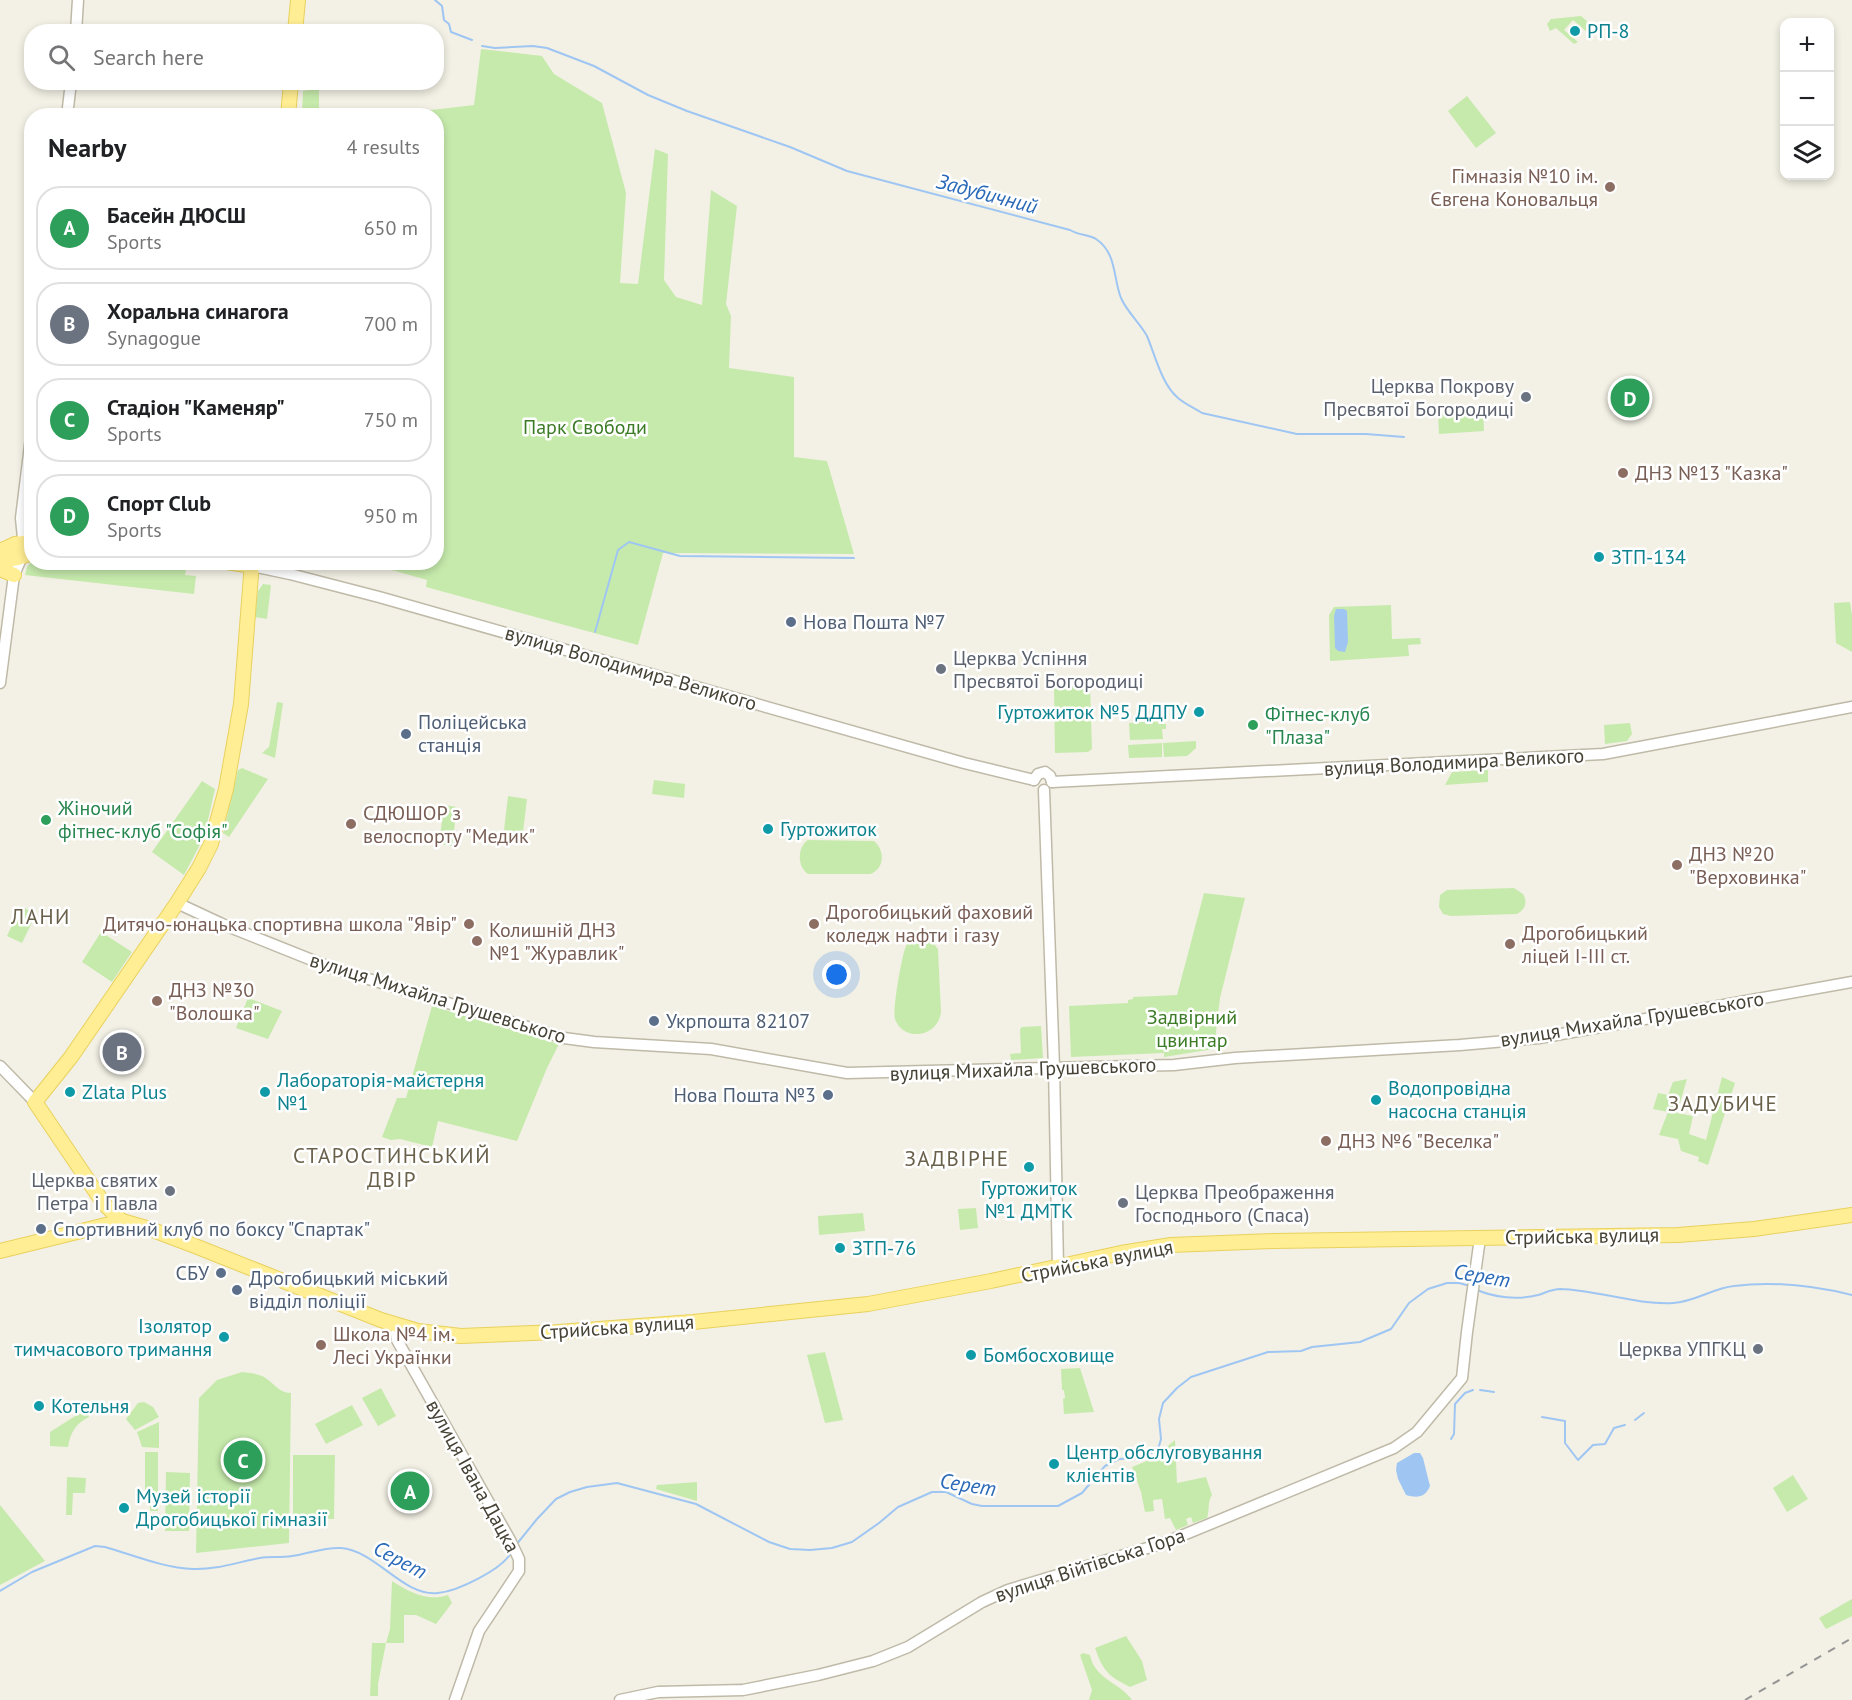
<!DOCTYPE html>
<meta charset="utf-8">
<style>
:root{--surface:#fff;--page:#f6f6f6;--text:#202124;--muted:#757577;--line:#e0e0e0;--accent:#0f766e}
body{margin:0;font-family:"PT Sans",sans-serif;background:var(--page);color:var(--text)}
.controls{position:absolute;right:18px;top:18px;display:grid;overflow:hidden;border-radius:12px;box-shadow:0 3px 9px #0003}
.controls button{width:54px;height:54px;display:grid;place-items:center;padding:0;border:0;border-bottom:2px solid var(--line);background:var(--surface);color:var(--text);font:30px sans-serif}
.you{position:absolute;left:837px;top:975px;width:21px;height:21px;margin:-15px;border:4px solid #fff;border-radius:50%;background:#1a73e8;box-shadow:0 0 0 9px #1a73e833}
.badge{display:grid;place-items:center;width:39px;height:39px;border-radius:50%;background:var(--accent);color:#fff;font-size:20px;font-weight:700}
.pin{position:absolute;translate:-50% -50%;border:3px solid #fff;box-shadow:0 2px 6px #0006}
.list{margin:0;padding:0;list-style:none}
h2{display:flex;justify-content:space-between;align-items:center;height:78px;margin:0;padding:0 24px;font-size:26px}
h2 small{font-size:20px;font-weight:400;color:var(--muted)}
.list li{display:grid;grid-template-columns:39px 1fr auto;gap:18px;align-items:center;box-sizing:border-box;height:84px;margin:0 12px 12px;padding:0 12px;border:2px solid var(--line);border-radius:24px}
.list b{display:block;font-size:22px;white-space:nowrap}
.list p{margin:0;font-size:20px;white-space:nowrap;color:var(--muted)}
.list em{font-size:20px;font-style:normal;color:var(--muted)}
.icon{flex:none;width:33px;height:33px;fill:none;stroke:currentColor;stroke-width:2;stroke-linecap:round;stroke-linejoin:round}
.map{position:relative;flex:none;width:1852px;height:1700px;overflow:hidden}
.search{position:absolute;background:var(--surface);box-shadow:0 3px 9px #0003;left:24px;top:24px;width:420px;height:66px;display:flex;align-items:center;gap:15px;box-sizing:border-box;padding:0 21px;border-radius:24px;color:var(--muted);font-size:22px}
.panel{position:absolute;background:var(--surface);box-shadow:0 3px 9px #0003;left:24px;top:108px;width:420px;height:462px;border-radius:24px}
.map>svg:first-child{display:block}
.green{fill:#c6eaac}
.water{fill:#9fc6f3}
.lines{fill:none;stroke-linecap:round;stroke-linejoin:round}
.stream{stroke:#9fc6f3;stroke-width:2}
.minor-casing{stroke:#bfbaa8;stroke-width:13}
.major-casing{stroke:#e9d15e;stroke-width:16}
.minor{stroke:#fff;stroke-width:10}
.major{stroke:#ffee93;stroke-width:14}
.rail{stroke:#959595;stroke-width:2;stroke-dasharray:8 8;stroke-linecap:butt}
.culture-dot{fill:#0f9aa8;stroke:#fff;stroke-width:2}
.education-dot{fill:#8d6e63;stroke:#fff;stroke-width:2}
.worship-dot{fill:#6b7280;stroke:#fff;stroke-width:2}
.service-dot{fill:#5c6f8a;stroke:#fff;stroke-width:2}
.leisure-dot{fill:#2e9e5b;stroke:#fff;stroke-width:2}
.labels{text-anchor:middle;stroke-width:5;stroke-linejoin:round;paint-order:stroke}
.culture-label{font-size:20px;fill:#0d838f;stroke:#fff;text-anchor:start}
.education-label{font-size:20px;fill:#785e54;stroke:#fff;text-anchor:start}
.worship-label{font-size:20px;fill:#5b616d;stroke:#fff;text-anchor:end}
.park-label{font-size:20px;fill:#3b7b25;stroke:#fff}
.service-label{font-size:20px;fill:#4e5e75;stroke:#fff;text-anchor:start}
.street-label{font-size:20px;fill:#464235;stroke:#fff}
.leisure-label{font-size:20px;fill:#27864d;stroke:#fff;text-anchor:start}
.water-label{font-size:21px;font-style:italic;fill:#2969b7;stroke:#fff}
.neighbourhood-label{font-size:21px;letter-spacing:1.5px;fill:#6a614b;stroke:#fff}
</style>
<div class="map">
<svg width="1852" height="1700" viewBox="0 0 1852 1700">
<rect width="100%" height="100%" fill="#f3f1e5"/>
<!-- green -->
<g class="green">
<path d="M1581 16C1587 21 1592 24 1587 32L1573 20 1564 30 1578 42 1574 44 1556 28 1550 31 1547 24 1551 19Z"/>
<path d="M481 49 542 56 554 74 602 103 626 193 620 283 638 284 655 149 668 154 664 280 676 297 702 305 711 190 737 206 726 304 731 316 729 368 794 377V457L827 461 854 554 663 553 638 645 426 587 427 580 367 563 436 562V116L422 115 423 111 474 105Z"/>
<path d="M319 88V115H302L303 91Z"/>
<path d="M1467 96 1496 133 1476 148 1448 111Z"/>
<path d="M1483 408 1484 431 1439 434 1438 411Z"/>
<path d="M31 562H133L186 569 185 575 196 576 194 594 25 575 27 567Z"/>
<path d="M263 584 271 585 267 619 255 617 258 591Z"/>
<path d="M1850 602 1852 615V652L1836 643 1834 603Z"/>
<path d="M1391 605 1392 639 1420 638 1421 644 1408 645 1409 656 1330 661 1329 615 1334 607Z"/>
<path d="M1090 686 1092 749 1088 752 1055 753 1054 687Z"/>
<path d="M277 702 283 703 275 758 262 753 269 747Z"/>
<path d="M1158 721V724H1166V729H1162L1163 739 1130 740 1129 723Z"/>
<path d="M1630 723 1632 734 1627 741 1605 744 1604 725Z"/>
<path d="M1196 741V748L1187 756 1164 757 1163 743Z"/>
<path d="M1162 743V757L1129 758 1128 745Z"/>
<path d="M242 768 268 779 229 837 223 833 238 770Z"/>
<path d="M1488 770V782L1445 785 1452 772Z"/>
<path d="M654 780 685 784 684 798 652 794Z"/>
<path d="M202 781 215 789 204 837 184 875 152 852Z"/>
<path d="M508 796 527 799 523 832 504 830Z"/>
<path d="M444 805 457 807 452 846 439 844Z"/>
<path d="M808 840 874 841C885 850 885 869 870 874H808C797 867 797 847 808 840Z"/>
<path d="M1514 888 1523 894C1528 902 1525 910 1517 914L1451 916 1443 914 1439 907 1440 895 1447 890Z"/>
<path d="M1204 893 1245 898 1220 998 1214 1049 1164 1057V1053L1071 1057 1069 1006 1128 1003V1000L1133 999V997L1177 995Z"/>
<path d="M21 906 36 914 22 943 7 936Z"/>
<path d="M101 932 132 952 112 982 82 962Z"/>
<path d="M922 937 930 939 938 949 941 1012C938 1038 903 1042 895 1019 892 1011 902 954 906 946 910 940 915 938 922 937Z"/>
<path d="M248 998 282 1011 268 1039 236 1028Z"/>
<path d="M432 1006 559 1044 547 1068 517 1141 438 1121 432 1147 400 1139 391 1140 382 1137 397 1098H406Z"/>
<path d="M1041 1026 1043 1058 1011 1060 1010 1054 1021 1053 1020 1029 1022 1027Z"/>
<path d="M1722 1077 1735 1083 1708 1165 1698 1161 1699 1157 1681 1151 1678 1139 1659 1135 1668 1112 1653 1109 1658 1093 1668 1095 1673 1082 1687 1079 1677 1113 1693 1116 1689 1134 1706 1140Z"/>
<path d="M976 1208 978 1228 960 1230 958 1209Z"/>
<path d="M863 1213 865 1231 819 1235 818 1216Z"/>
<path d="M825 1352 843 1420 825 1423 807 1355Z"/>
<path d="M1080 1368 1094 1412 1064 1414 1063 1399 1065 1398 1064 1390H1062L1061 1369Z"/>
<path d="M242 1372C248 1373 255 1373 262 1376 273 1381 278 1393 291 1393L289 1543 196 1553 199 1398 217 1380Z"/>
<path d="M381 1388 396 1416 378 1426 362 1398Z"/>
<path d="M144 1402 153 1407 159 1417 135 1430 126 1419 138 1403Z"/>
<path d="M352 1405 363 1425 326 1444 315 1424Z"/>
<path d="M80 1413 88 1414 89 1417C76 1423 70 1433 68 1447L50 1446V1432Z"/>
<path d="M159 1422V1448L142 1447 137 1432Z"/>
<path d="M1175 1440 1177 1483 1206 1477 1212 1495C1207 1502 1210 1510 1207 1518L1193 1523 1191 1517 1186 1519 1188 1525 1176 1530 1170 1518 1165 1519 1162 1499 1153 1500 1154 1511 1145 1512 1141 1492 1132 1467 1164 1454 1168 1446Z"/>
<path d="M145 1452H158V1511H150V1499H145Z"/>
<path d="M293 1455H335L334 1519 293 1518Z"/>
<path d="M166 1472 190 1473 189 1531H165Z"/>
<path d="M1793 1475 1808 1499 1787 1512 1773 1488Z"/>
<path d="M67 1477 86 1478 85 1493H73L72 1515H66Z"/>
<path d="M697 1482V1501L656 1489 657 1485Z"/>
<path d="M0 1505 45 1561 0 1585Z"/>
<path d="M392 1581C409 1592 428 1602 448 1595L452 1603 436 1624 416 1615H404V1643H386L378 1684V1696H370L372 1643H386L390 1629Z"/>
<path d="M1852 1599V1616L1826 1629 1819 1618Z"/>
<path d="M1126 1636 1142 1661 1147 1680 1130 1687C1108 1676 1103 1671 1095 1648Z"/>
<path d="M1083 1653 1090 1655C1095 1680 1121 1683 1132 1700H1089L1092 1690 1080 1655Z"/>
</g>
<!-- water -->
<g class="water">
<path d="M1336 609H1344L1347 611 1348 642 1345 652 1338 651 1335 648 1334 616Z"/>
<path d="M1414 1453H1420L1423 1458 1430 1486C1425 1498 1417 1498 1406 1495L1398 1479 1396 1470 1397 1463Z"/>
</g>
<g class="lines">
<!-- stream -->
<g class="stream">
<path d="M435 0 442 6 444 20 449 24 451 32 472 40"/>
<path d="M482 46 495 48 533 46 547 48 594 66 648 95 687 111 790 147 847 171 1070 230C1078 235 1090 235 1096 239 1117 253 1113 278 1121 298 1127 312 1140 323 1147 336 1155 355 1162 385 1178 398 1185 404 1194 408 1202 413L1297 434H1366L1404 437"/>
<path d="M595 632 618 550 629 542 680 556 854 558"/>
<path d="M1475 1289C1494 1298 1518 1300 1538 1295 1545 1293 1552 1289 1560 1289 1598 1290 1635 1305 1673 1303 1695 1302 1713 1288 1734 1286 1772 1281 1815 1286 1852 1295"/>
<path d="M1480 1390 1494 1392"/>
<path d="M1542 1417 1565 1421V1443L1578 1460 1593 1445 1605 1444 1614 1428 1625 1425"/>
<path d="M1635 1420 1644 1413"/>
<path d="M1451 1439 1454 1434 1455 1404 1465 1393 1473 1390"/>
<path d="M516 1545 537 1519 556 1499 570 1492 587 1487 617 1483 696 1504 769 1542 790 1549 810 1550 832 1548 852 1542 879 1523 898 1507 932 1492H946L972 1504 982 1506H1058L1082 1493 1105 1466 1119 1459 1140 1458 1153 1452 1159 1446 1161 1439 1159 1419 1163 1403 1177 1388 1191 1377 1268 1352 1301 1351 1312 1347 1360 1342 1391 1329 1409 1303 1428 1289 1447 1283H1459L1470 1286"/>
<path d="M0 1591 32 1572 95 1546 105 1547C133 1555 164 1568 193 1569 216 1570 238 1562 260 1558 270 1556 281 1558 292 1556 308 1554 324 1547 341 1548 377 1551 403 1597 438 1593 458 1591 501 1570 511 1553"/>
</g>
<defs>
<g id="minor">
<path d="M76 32 78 0"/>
<path d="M67 116 71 82"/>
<path d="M24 548 21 518 32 429"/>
<path d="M252 566 290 574 379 597 964 763 1034 780"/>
<path d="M0 683 14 575 23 554"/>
<path d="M1034 780 1038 774 1045 772 1050 776 1052 782"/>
<path d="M1052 782 1603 754 1852 707"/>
<path d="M1044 790 1054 1067 1058 1267"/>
<path d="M177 903 222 924 332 968 564 1038 594 1042 711 1049 847 1073 1174 1065 1235 1058 1460 1045 1539 1038 1852 982"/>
<path d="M0 1066 35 1102"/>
<path d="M396 1333 397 1340 510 1540 519 1559V1571L479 1631 455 1700"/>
<path d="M620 1700 658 1692 743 1690 818 1675 873 1661 908 1647 982 1602 1008 1590 1164 1543 1394 1448 1417 1432 1462 1378 1467 1332 1480 1238"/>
</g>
<g id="major">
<path d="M295 32 298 0"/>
<path d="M288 116 291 82"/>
<path d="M0 551 15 544 32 542"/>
<path d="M0 561 18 558 32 553"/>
<path d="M227 562 252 566"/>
<path d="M0 569 14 575"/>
<path d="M122 1221 104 1204 35 1102 71 1057 177 903 199 868 211 844 226 789 241 704 252 562"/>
<path d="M0 1251 122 1221 150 1229 195 1246 381 1320 418 1331 461 1336 558 1332 693 1322 868 1304 991 1281 1121 1253 1171 1245 1274 1241 1678 1235 1754 1229 1852 1215"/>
</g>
</defs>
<!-- minor casing -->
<use href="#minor" class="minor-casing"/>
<!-- major casing -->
<use href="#major" class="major-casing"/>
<!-- minor -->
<use href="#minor" class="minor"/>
<!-- major -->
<use href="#major" class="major"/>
<!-- rail -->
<path class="rail" d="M1745 1700 1852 1638"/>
</g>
<!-- markers -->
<g class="culture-dot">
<circle cx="1575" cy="31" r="6"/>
<circle cx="1599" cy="557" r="6"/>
<circle cx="1199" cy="712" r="6"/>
<circle cx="768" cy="829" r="6"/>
<circle cx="70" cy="1092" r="6"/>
<circle cx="265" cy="1092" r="6"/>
<circle cx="1376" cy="1100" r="6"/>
<circle cx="1029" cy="1167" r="6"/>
<circle cx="840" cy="1248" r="6"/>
<circle cx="224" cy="1337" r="6"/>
<circle cx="971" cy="1355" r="6"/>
<circle cx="39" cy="1406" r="6"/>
<circle cx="1054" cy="1464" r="6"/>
<circle cx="124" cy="1508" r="6"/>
</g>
<g class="education-dot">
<circle cx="1610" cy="187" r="6"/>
<circle cx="1623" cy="473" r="6"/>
<circle cx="351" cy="824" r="6"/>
<circle cx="1677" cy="865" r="6"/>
<circle cx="469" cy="924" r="6"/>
<circle cx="814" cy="924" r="6"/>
<circle cx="477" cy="941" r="6"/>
<circle cx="1510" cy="944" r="6"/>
<circle cx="157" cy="1001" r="6"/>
<circle cx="1326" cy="1141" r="6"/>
<circle cx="321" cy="1345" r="6"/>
</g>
<g class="worship-dot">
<circle cx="1526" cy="397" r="6"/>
<circle cx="941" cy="669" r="6"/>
<circle cx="170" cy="1191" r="6"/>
<circle cx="1123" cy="1203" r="6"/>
<circle cx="1758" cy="1349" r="6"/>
</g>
<g class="service-dot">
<circle cx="791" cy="622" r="6"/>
<circle cx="406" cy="734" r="6"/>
<circle cx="654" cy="1021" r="6"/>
<circle cx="828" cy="1095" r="6"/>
<circle cx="41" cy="1229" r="6"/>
<circle cx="221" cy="1273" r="6"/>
<circle cx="237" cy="1290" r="6"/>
</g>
<g class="leisure-dot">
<circle cx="1253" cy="725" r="6"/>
<circle cx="46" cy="820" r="6"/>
</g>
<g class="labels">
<!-- culture labels -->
<g class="culture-label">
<text x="1587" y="38">РП-8</text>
<text x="1611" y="564">ЗТП-134</text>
<text x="1187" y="719" text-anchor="end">Гуртожиток №5 ДДПУ</text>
<text x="780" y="836">Гуртожиток</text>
<text x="277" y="1087">Лабораторія-майстерня<tspan x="277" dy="23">№1</tspan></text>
<text x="1388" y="1095">Водопровідна<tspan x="1388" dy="23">насосна станція</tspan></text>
<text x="82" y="1099">Zlata Plus</text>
<text x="1029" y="1195" text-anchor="middle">Гуртожиток<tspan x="1029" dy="23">№1 ДМТК</tspan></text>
<text x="852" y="1255">ЗТП-76</text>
<text x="212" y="1333" text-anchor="end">Ізолятор<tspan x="212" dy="23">тимчасового тримання</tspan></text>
<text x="983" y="1362">Бомбосховище</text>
<text x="51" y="1413">Котельня</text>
<text x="1066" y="1459">Центр обслуговування<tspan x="1066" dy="23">клієнтів</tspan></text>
<text x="136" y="1503">Музей історії<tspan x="136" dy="23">Дрогобицької гімназії</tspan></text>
</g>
<!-- education labels -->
<g class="education-label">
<text x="1598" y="183" text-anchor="end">Гімназія №10 ім.<tspan x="1598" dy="23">Євгена Коновальця</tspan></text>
<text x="1635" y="480">ДНЗ №13 "Казка"</text>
<text x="363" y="820">СДЮШОР з<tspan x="363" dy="23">велоспорту "Медик"</tspan></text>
<text x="1689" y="861">ДНЗ №20<tspan x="1689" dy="23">"Верховинка"</tspan></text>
<text x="826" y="919">Дрогобицький фаховий<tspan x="826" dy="23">коледж нафти і газу</tspan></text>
<text x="457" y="931" text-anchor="end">Дитячо-юнацька спортивна школа "Явір"</text>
<text x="489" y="937">Колишній ДНЗ<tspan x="489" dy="23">№1 "Журавлик"</tspan></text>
<text x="1522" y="940">Дрогобицький<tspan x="1522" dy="23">ліцей І-ІІІ ст.</tspan></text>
<text x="169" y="997">ДНЗ №30<tspan x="169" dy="23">"Волошка"</tspan></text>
<text x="1338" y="1148">ДНЗ №6 "Веселка"</text>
<text x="333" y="1341">Школа №4 ім.<tspan x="333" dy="23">Лесі Українки</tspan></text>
</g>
<!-- worship labels -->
<g class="worship-label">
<text x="1514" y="393">Церква Покрову<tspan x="1514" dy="23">Пресвятої Богородиці</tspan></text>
<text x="953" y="665" text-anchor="start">Церква Успіння<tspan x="953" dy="23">Пресвятої Богородиці</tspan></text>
<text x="158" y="1187">Церква святих<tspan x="158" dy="23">Петра і Павла</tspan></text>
<text x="1135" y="1199" text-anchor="start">Церква Преображення<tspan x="1135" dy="23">Господнього (Спаса)</tspan></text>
<text x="1746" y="1356">Церква УПГКЦ</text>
</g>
<!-- park labels -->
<g class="park-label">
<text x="585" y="434">Парк Свободи</text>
<text x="1192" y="1024">Задвірний<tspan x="1192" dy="23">цвинтар</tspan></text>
</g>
<!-- service labels -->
<g class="service-label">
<text x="803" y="629">Нова Пошта №7</text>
<text x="418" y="729">Поліцейська<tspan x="418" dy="23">станція</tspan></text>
<text x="666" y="1028">Укрпошта 82107</text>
<text x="816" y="1102" text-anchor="end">Нова Пошта №3</text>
<text x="53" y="1236">Спортивний клуб по боксу "Спартак"</text>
<text x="209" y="1280" text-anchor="end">СБУ</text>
<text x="249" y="1285">Дрогобицький міський<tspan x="249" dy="23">відділ поліції</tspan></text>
</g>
<!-- street labels -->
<g class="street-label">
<text transform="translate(631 668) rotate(16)" y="7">вулиця Володимира Великого</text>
<text transform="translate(1454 762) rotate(-3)" y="7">вулиця Володимира Великого</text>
<text transform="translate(438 998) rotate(17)" y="7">вулиця Михайла Грушевського</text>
<text transform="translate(1632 1019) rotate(-9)" y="7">вулиця Михайла Грушевського</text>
<text transform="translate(1023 1069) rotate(-2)" y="7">вулиця Михайла Грушевського</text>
<text transform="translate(1582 1236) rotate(-1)" y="7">Стрийська вулиця</text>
<text transform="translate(1097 1261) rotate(-11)" y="7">Стрийська вулиця</text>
<text transform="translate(617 1327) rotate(-4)" y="7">Стрийська вулиця</text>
<text transform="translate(473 1476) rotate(61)" y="7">вулиця Івана Дацка</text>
<text transform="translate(1090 1565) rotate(-18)" y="7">вулиця Війтівська Гора</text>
</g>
<!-- leisure labels -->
<g class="leisure-label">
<text x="1265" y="721">Фітнес-клуб<tspan x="1265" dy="23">"Плаза"</tspan></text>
<text x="58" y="815">Жіночий<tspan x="58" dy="23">фітнес-клуб "Софія"</tspan></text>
</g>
<!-- water labels -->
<g class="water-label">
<text transform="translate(987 194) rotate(15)" y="7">Задубичний</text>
<text transform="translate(1482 1276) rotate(10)" y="7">Серет</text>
<text transform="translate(968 1485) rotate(9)" y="7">Серет</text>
<text transform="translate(400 1560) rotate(28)" y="7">Серет</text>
</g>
<!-- neighbourhood labels -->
<g class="neighbourhood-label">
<text x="41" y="924">ЛАНИ</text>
<text x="1723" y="1111">ЗАДУБИЧЕ</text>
<text x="392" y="1163">СТАРОСТИНСЬКИЙ<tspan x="392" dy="24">ДВІР</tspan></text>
<text x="957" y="1166">ЗАДВІРНЕ</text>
</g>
</g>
</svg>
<div class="controls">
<button>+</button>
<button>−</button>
<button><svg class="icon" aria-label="layers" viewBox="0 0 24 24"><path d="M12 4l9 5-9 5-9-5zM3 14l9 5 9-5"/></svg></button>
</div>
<div class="you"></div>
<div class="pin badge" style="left:410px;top:1491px;background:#2e9e5b">A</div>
<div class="pin badge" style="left:122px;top:1052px;background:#6b7280">B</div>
<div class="pin badge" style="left:243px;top:1460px;background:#2e9e5b">C</div>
<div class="pin badge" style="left:1630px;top:398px;background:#2e9e5b">D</div>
<div class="search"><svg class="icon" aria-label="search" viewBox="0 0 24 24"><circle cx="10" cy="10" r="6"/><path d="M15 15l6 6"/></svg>Search here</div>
<section class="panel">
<h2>Nearby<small>4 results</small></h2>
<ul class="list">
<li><span class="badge" style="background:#2e9e5b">A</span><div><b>Басейн ДЮСШ</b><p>Sports</p></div><em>650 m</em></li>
<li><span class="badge" style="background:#6b7280">B</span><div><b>Хоральна синагога</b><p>Synagogue</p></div><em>700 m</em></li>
<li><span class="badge" style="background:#2e9e5b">C</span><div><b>Стадіон &quot;Каменяр&quot;</b><p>Sports</p></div><em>750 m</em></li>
<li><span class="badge" style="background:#2e9e5b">D</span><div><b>Спорт Club</b><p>Sports</p></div><em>950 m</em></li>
</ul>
</section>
</div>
